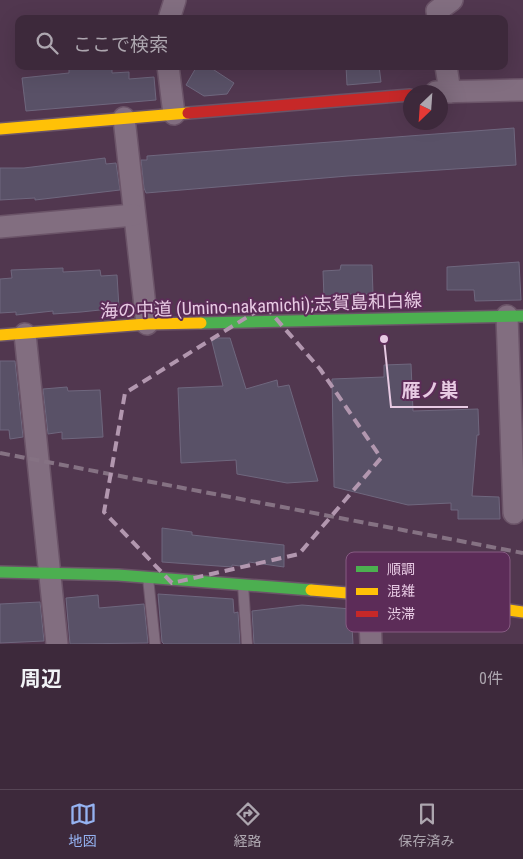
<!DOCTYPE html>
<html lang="ja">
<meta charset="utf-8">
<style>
:root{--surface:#3d293b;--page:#483546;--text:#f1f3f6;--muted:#ada6af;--line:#564555;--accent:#95b2f1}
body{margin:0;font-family:"Roboto Condensed","Noto Sans JP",sans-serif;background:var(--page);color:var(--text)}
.compass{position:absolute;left:403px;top:85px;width:45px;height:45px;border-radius:50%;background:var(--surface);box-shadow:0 5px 20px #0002;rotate:205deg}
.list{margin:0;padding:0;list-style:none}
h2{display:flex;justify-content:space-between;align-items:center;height:65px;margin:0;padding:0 20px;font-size:21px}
h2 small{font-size:16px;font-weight:400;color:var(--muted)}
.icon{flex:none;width:28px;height:28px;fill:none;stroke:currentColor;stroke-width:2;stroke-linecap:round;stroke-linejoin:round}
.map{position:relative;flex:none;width:523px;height:644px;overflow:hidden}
.search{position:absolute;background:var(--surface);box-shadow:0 5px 20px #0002;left:15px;right:15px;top:15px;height:55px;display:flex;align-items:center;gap:12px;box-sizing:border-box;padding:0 18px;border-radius:10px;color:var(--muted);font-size:19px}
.sheet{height:145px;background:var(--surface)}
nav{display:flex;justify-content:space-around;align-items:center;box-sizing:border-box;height:70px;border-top:1px solid var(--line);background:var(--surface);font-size:14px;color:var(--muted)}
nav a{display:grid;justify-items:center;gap:2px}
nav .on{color:var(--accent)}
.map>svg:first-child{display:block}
.building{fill:#595167;stroke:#6f677e}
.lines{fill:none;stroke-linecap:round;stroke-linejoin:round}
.lane-casing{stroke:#6b5468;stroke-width:12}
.street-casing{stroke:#6b5468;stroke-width:24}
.fast-casing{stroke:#6b5468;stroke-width:14}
.slow-casing{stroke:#6b5468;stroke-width:14}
.jam-casing{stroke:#6b5468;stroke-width:14}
.lane{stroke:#826e80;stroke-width:10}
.street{stroke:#826e80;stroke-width:21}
.fast{stroke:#4caf50;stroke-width:11}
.slow{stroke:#ffc107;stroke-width:11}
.jam{stroke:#c62828;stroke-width:11}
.rail{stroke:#857283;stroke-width:4;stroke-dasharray:10 5;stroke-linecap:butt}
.marked{fill:none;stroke:#b297af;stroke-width:4;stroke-dasharray:10 6;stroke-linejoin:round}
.labels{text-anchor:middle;stroke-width:4;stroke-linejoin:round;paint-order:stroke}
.street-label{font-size:18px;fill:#e7cae3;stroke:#5c2c58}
.key{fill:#5c2c58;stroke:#865b82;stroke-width:1}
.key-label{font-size:14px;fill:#e7cae3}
.leader{fill:none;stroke:#e7cae3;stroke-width:2}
.callout-dot{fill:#e7cae3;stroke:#5c2c58;stroke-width:2}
.callout-label{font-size:19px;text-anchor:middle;font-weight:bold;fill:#e7cae3;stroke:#5c2c58;stroke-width:4;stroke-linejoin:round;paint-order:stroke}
</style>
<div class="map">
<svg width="523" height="644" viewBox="0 0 523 644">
<rect width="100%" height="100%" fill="#51374f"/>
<!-- building -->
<g class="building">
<path d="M69 66H112V73L129 72V79L154 77 156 100 26 111 22 78 69 73Z"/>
<path d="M197 66H208L234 83 227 94 204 96 186 85Z"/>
<path d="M346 66H379L381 82 347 85Z"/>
<path d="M514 128 516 165 348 176 146 193 144 188 141 160H147V156Z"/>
<path d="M105 158 106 164 116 163 120 190 35 200V198L0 200V168H24Z"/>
<path d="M519 262 521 300 475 301 474 290H447V267Z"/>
<path d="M341 265H372L373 294H346L345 297 324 298 323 271 340 270Z"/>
<path d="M63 268V272L100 270 101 276 117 275 119 308 81 312 53 314V311L16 315V312L0 313V279L12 278 11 270Z"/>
<path d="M211 338H230L246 389 277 380 278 387 289 385 318 481 287 483 237 474 236 460 181 463 178 388 223 386Z"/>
<path d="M0 361H15L23 437 10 439 9 430H0Z"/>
<path d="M411 364 413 411 478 409 479 435H477L472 496 499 497 500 519H458V510H451V503L408 505 334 487 332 379 384 377V365Z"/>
<path d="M67 387 68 391 100 390 103 437 62 439V432L48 434 43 389Z"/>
<path d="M162 528 192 532V535L284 545V567L249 562 248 567 232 565V567L162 562Z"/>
<path d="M158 594 233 599 234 613 238 612 240 644H164L162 642Z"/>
<path d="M98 595 99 608 144 604 148 643 70 644 66 598Z"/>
<path d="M40 602 44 641 0 643V604Z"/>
<path d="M302 605 351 609 353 644H254L252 611Z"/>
</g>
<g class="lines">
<defs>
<g id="lane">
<path d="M148 578 155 644"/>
<path d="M243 585 247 644"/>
</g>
<g id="street">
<path d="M169 19 175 0"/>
<path d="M439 19 437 11 452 0"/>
<path d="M168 66 174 114"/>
<path d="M446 66 450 92"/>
<path d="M436 92 523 90"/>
<path d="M124 118 147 324"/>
<path d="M0 227 134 215"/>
<path d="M507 316 514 513"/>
<path d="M25 334 57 644"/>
<path d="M369 595 371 644"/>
</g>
<g id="fast">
<path d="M201 323 523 316"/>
<path d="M0 572 118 575 311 590"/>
</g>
<g id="slow">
<path d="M0 129 188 113"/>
<path d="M0 335 147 324 201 323"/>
<path d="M311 590 445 601 523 612"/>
</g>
<path id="jam" d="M188 113 410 95"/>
</defs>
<!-- lane casing -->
<use href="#lane" class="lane-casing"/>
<!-- street casing -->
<use href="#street" class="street-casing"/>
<!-- fast casing -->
<use href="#fast" class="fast-casing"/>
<!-- slow casing -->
<use href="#slow" class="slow-casing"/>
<!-- jam casing -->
<use href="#jam" class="jam-casing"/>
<!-- lane -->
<use href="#lane" class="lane"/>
<!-- street -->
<use href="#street" class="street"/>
<!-- fast -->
<use href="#fast" class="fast"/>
<!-- slow -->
<use href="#slow" class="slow"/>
<!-- jam -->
<use href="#jam" class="jam"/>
<!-- rail -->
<path class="rail" d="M0 453 523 553"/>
</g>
<!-- marked area -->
<path class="marked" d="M265 306 320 369 381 458 299 554 172 583 104 512 125 393Z"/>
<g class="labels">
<!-- street labels -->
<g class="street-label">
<text transform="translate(261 306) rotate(-2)" y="6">海の中道 (Umino-nakamichi);志賀島和白線</text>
</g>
</g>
<!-- legend -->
<rect x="346" y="552" width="164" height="80" rx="8" class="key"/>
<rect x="356" y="566" width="22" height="6" fill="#4caf50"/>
<rect x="356" y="588" width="22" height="7" fill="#ffc107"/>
<rect x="356" y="611" width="22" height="6" fill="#c62828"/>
<g class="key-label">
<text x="387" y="574">順調</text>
<text x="387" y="596">混雑</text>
<text x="387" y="619">渋滞</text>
</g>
<!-- callouts -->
<path class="leader" d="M384 339L391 407H468"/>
<circle class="callout-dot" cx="384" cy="339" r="5"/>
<g class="callout-label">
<text x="430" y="397">雁ノ巣</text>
</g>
</svg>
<svg class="compass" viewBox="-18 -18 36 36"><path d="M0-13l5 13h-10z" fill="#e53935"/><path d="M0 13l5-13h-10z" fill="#ada6af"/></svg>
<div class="search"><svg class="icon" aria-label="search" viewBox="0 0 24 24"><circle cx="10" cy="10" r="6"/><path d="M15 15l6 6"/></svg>ここで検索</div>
</div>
<section class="sheet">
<h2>周辺<small>0件</small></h2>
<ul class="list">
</ul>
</section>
<nav>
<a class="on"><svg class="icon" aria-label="map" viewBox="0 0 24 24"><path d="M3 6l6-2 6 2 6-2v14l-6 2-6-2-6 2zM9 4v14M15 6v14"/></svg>地図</a>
<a><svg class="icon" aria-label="directions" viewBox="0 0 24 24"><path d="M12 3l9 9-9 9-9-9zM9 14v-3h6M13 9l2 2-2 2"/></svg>経路</a>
<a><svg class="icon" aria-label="saved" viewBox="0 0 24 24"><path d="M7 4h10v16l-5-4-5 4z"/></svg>保存済み</a>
</nav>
